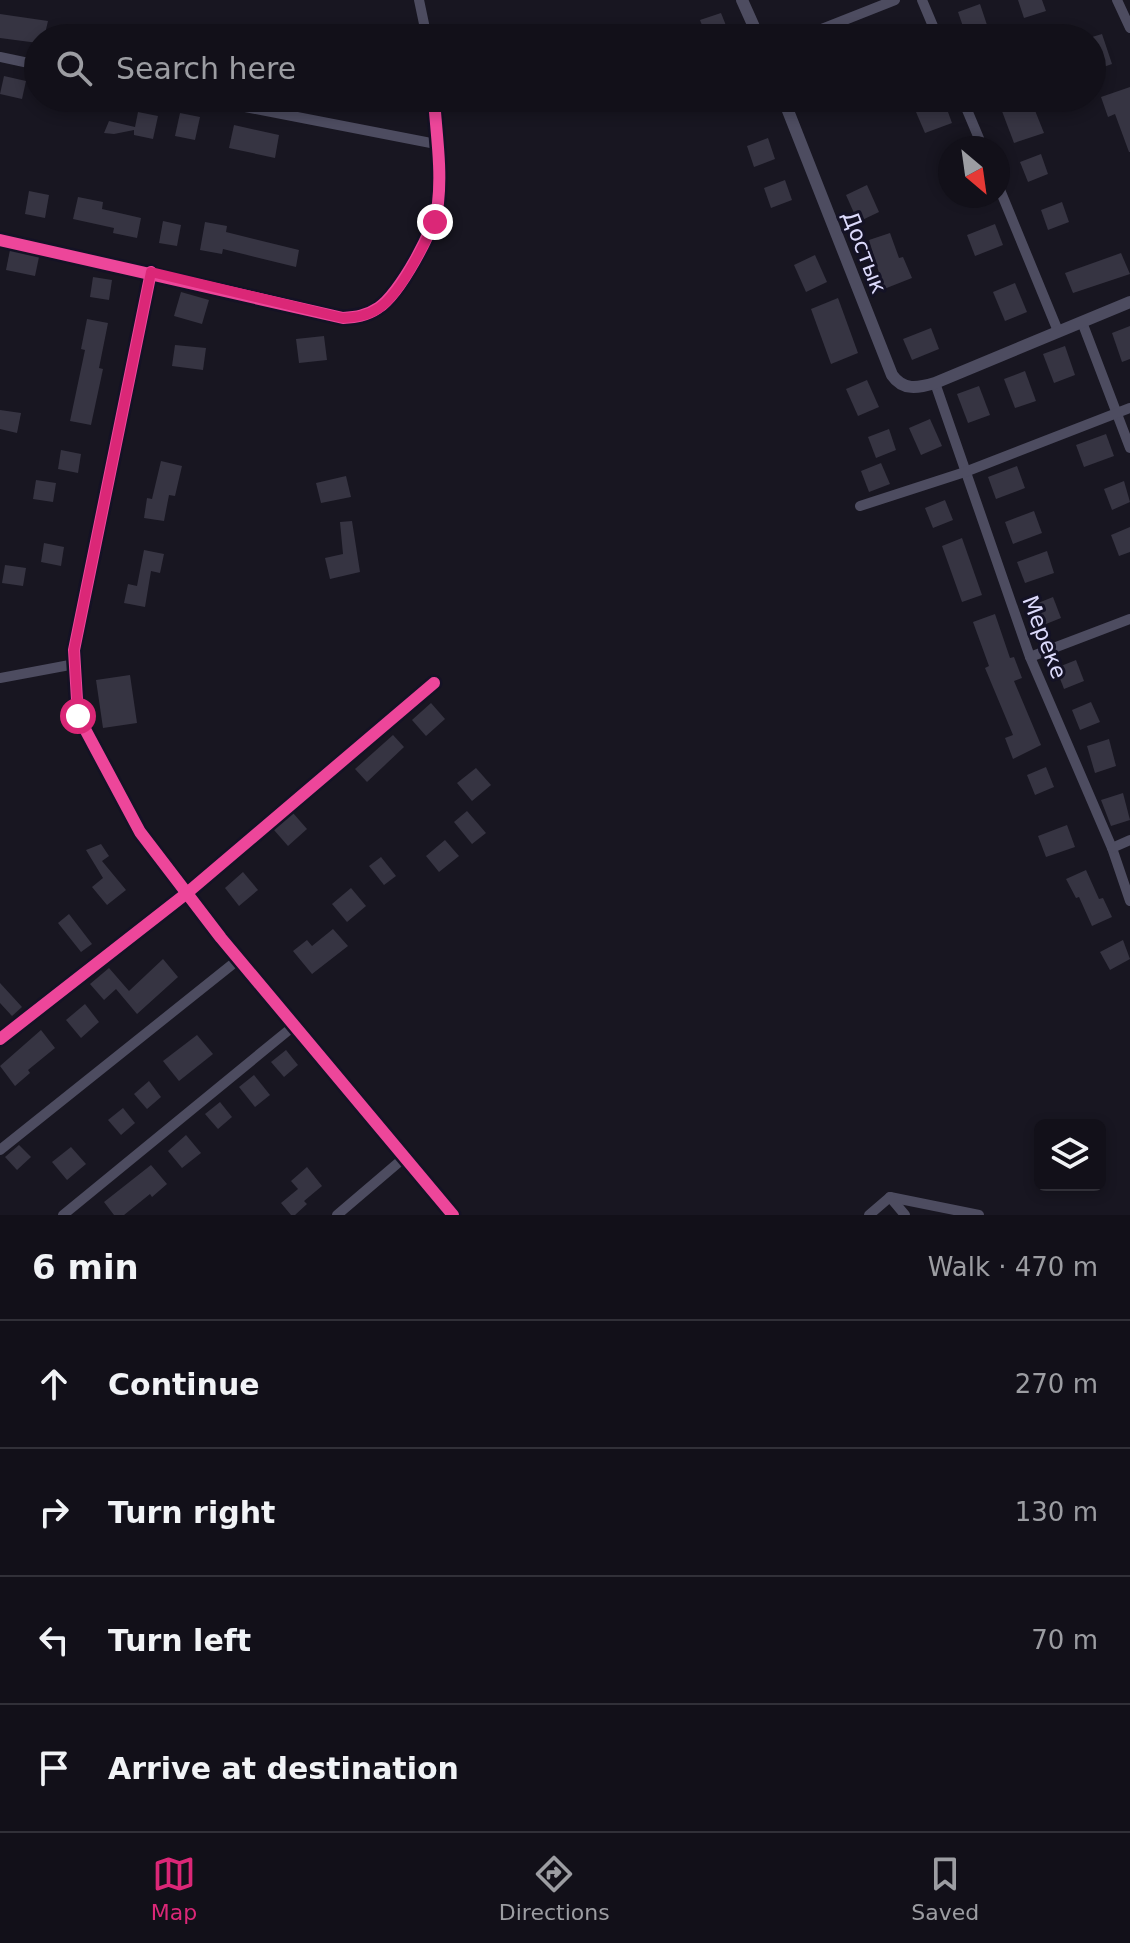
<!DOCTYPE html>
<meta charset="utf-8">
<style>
:root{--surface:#121019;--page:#1b1922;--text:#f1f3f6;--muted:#9c9da2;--line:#313038;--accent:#db2777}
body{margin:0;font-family:"DejaVu Sans",sans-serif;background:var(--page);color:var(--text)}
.controls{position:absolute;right:24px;bottom:24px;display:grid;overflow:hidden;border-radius:12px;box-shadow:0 4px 12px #0003}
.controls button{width:72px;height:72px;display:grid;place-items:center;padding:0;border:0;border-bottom:2px solid var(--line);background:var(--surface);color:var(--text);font:40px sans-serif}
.compass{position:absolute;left:938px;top:136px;width:72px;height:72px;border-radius:50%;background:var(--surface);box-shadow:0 4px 12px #0003;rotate:151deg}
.stop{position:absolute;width:24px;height:24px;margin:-18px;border:6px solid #db2777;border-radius:50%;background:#fff}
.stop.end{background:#db2777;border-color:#fff;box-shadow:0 2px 8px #0008}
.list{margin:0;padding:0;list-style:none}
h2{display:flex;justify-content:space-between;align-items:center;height:104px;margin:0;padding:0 32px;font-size:34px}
h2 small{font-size:26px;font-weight:400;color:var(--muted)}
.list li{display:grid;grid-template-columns:52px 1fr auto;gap:24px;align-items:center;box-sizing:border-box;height:128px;padding:0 32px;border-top:2px solid var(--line)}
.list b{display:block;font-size:30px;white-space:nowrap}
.list em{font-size:26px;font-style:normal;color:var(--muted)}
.icon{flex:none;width:44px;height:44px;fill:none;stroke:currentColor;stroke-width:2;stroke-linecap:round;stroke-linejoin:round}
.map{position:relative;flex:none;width:1130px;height:1215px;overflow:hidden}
.search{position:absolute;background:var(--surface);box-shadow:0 4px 12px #0003;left:24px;right:24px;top:24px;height:88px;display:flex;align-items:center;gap:20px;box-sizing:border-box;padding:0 28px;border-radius:44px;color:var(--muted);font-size:30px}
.sheet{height:616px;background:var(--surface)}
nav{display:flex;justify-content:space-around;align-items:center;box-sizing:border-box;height:112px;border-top:2px solid var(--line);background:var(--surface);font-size:22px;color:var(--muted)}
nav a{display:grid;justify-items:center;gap:4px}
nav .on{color:var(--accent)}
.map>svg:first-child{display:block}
.building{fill:#363442}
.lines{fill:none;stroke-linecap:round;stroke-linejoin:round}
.minor{stroke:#4d4c60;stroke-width:10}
.tertiary{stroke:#4d4c60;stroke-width:12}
.cycleway-casing{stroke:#141225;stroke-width:17}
.cycleway{stroke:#ed469a;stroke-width:12}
.route{stroke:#db2777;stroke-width:10}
.labels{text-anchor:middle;stroke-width:6;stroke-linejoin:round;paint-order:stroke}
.street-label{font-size:22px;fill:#dcdafb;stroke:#141225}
</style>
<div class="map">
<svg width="1130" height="1215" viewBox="0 0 1130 1215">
<rect width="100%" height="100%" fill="#181621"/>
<!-- building -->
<g class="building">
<path d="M1018 0H1042L1046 11 1024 18Z"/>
<path d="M980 4 990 34 967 38 958 12Z"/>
<path d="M721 13 729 33 707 38 700 20Z"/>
<path d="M0 14 48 21 44 38H38V43L0 38Z"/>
<path d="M1102 34 1112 64 1092 71V37Z"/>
<path d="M4 76 26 81 22 99 0 94Z"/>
<path d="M1130 87V152H1129L1115 114 1108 117 1101 97Z"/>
<path d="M997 98H1030L1044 133 1014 143Z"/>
<path d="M944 101 952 123 925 133 916 112Z"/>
<path d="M138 112 158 116 153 139 134 135V130L114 134 104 133 109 121 135 127Z"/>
<path d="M180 113 200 117 195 140 175 136Z"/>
<path d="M234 125 279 135 275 158 229 148Z"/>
<path d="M768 138 775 159 754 167 747 146Z"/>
<path d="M1041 154 1048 174 1028 182 1020 162Z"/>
<path d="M785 180 792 200 771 208 764 188Z"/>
<path d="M867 185 879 212 858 222 846 195Z"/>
<path d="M29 191 49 195 45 218 25 214Z"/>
<path d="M78 197 103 202 102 209 141 218 137 238 113 233 114 228 73 219Z"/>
<path d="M1062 202 1069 222 1048 230 1041 210Z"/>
<path d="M163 221 181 225 177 246 159 243Z"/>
<path d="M205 222 227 226 226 232 299 250 296 267 223 249 222 254 200 250Z"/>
<path d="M995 224 1003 245 975 256 967 235Z"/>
<path d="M890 233 899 258 903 257 912 278 884 289 869 240Z"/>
<path d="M10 250 39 257 35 276 6 270Z"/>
<path d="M1121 253 1130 274 1073 293 1065 273Z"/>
<path d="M815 255 827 282 806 292 794 265Z"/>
<path d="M93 277 112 280 109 300 90 297Z"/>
<path d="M1015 283 1027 312 1005 321 993 292Z"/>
<path d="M181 292 209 300 202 324 174 316Z"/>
<path d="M838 298 858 353 831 364 811 309Z"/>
<path d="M87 319 108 323 99 368 103 369 91 425 70 421 85 350 81 349Z"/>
<path d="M1130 326V359L1122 362 1112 333Z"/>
<path d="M931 328 939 349 912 360 903 339Z"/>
<path d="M324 336 327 360 299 363 296 339Z"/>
<path d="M175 345 206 348 203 370 172 366Z"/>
<path d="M1065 346 1075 375 1054 383 1043 354Z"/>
<path d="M1025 371 1036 401 1015 408 1004 379Z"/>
<path d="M867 380 879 407 858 416 846 389Z"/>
<path d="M979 386 990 415 968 423 957 394Z"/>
<path d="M0 410 21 413 17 433 0 429Z"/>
<path d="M930 419 942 446 921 455 909 428Z"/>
<path d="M889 429 896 450 876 458 868 437Z"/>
<path d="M1106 434 1114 456 1084 467 1076 445Z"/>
<path d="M61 450 81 454 78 473 58 469Z"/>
<path d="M161 461 182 466 175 496 169 495 164 521 144 518 147 498 152 499Z"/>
<path d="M881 463 890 484 869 492 861 471Z"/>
<path d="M1017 466 1025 488 996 499 988 477Z"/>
<path d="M346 476 351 497 321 503 316 483Z"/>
<path d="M36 480 56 483 53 502 33 499Z"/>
<path d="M1124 481 1130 502 1112 510 1104 489Z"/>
<path d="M945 500 953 520 933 528 925 508Z"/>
<path d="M1034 511 1042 533 1013 544 1005 522Z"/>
<path d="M352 521 360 572 330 579 325 558 343 554 340 522Z"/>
<path d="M1130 527V552L1119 556 1111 535Z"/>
<path d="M962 538 982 595 962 602 942 546Z"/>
<path d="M44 543 64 547 61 566 41 562Z"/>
<path d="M144 550 164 554 160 573 151 571 145 607 124 603 128 584 137 586Z"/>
<path d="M1047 551 1054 573 1025 583 1017 562Z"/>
<path d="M5 565 26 568 23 586 2 583Z"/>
<path d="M1053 597 1061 618 1041 626 1033 605Z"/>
<path d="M995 614 1010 658 1014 657 1022 678 1014 681 1041 745 1013 759 1005 738 1013 735 985 668 989 666 973 622Z"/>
<path d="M1076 660 1084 681 1064 689 1056 668Z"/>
<path d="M130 675 137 723 103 728 96 680Z"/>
<path d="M1091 702 1100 722 1080 730 1072 710Z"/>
<path d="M431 703 445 719 426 736 412 720Z"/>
<path d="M393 735 404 747 367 782 355 769Z"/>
<path d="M1109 739 1116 766 1095 773 1087 746Z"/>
<path d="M1046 767 1054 787 1035 795 1027 775Z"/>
<path d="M476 768 491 785 472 801 457 783Z"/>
<path d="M1123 793 1130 820 1111 826 1101 800Z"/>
<path d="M467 811 486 833 472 844 454 822Z"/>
<path d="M293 813 307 829 288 846 274 830Z"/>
<path d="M1067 825 1075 847 1046 857 1038 836Z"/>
<path d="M445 840 459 856 439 872 426 856Z"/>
<path d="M101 844 109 856 102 861 126 890 107 905 92 887 103 878 86 850Z"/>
<path d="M381 857 396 876 384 885 369 866Z"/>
<path d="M1086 870 1099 899 1103 898 1112 917 1092 926 1079 897 1076 898 1066 879Z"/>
<path d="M243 872 258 890 239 906 225 888Z"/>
<path d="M351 888 366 906 347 922 332 904Z"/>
<path d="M69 914 92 944 81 952 58 923Z"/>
<path d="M333 929 348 946 312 974 293 951 307 940 312 946Z"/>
<path d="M1123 940 1130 959 1110 970 1100 952Z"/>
<path d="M163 959 178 977 137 1014 116 989 104 1000 90 984 109 968 129 991Z"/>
<path d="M0 983 22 1007 12 1016 0 1003Z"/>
<path d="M85 1004 99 1022 81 1038 66 1020Z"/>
<path d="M41 1030 55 1048 28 1070 30 1073 15 1086 0 1066Z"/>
<path d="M197 1035 213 1054 179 1081 163 1061Z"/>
<path d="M286 1050 298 1065 284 1077 271 1062Z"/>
<path d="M254 1075 270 1095 255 1107 239 1087Z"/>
<path d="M149 1081 161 1097 147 1109 134 1094Z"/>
<path d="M220 1102 232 1117 218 1129 205 1114Z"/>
<path d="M123 1108 135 1123 121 1135 108 1120Z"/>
<path d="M186 1135 201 1153 182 1168 168 1151Z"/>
<path d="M19 1145 31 1157 17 1170 5 1157Z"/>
<path d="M71 1147 86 1164 67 1180 52 1162Z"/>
<path d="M151 1165 167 1184 152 1197 150 1194 124 1215H114L104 1202Z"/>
<path d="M307 1167 322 1186 304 1201 307 1204 295 1215H291L281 1203 298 1189 291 1181Z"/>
</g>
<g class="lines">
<!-- minor -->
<g class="minor">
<path d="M419 0 427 38"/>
<path d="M922 0 938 38"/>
<path d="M1117 0 1130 28"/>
<path d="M799 38 895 0"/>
<path d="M0 57 38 65"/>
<path d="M199 98 436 144"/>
<path d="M962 98 983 148"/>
<path d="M998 185 1058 331"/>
<path d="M0 240 343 318C356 317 366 316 378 308 399 295 436 228 438 203 442 169 436 132 434 98"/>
<path d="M151 272 74 650 78 716 140 832 221 938 453 1215"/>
<path d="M1082 322 1130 448"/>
<path d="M935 383 1030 657 1112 848 1130 901"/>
<path d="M860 506 965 472 1130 408"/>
<path d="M1030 657 1130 619"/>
<path d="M0 678 75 664"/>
<path d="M1112 848 1130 840"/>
<path d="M0 1039 187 893 434 683"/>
<path d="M0 1150 239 959"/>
<path d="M890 1197 979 1215"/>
<path d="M63 1215 295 1025"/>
<path d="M337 1215 405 1157"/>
<path d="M869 1215 890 1197 905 1215"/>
</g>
<!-- tertiary -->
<g class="tertiary">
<path d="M742 0 759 38"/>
<path d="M783 98 892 375C903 391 918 388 935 383L1130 302"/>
</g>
<defs>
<g id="cycleway">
<path d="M0 240 343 318C356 317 366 316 378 308 399 295 436 228 438 203 442 169 436 132 434 98"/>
<path d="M151 272 74 650 78 716 140 832 221 938 453 1215"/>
<path d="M0 1039 187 893 434 683"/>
</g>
</defs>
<!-- cycleway casing -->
<use href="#cycleway" class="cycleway-casing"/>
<!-- cycleway -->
<use href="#cycleway" class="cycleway"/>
</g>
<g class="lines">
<!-- route -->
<path class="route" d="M78 716 74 650 151 272 343 318C356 317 367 316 379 308 401 293 423 246 435 222"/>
</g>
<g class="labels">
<!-- street labels -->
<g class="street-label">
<text transform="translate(865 252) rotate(69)" y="8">Достык</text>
<text transform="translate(1045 637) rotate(69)" y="8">Мереке</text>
</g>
</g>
</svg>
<div class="controls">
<button><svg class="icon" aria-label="layers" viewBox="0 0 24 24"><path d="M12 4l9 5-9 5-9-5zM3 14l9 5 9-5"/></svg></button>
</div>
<svg class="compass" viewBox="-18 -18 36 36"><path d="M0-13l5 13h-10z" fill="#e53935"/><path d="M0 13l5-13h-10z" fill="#9c9da2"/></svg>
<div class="stop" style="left:78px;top:716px"></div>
<div class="stop end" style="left:435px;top:222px"></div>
<div class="search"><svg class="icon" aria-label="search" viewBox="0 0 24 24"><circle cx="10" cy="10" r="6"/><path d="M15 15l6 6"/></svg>Search here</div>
</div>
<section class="sheet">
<h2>6 min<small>Walk · 470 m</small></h2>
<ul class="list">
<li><svg class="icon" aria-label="ahead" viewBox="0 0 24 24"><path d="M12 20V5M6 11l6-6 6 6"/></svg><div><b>Continue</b></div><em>270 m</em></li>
<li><svg class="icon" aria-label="right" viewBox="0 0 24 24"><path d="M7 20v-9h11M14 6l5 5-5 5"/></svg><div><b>Turn right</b></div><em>130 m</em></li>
<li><svg class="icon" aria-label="left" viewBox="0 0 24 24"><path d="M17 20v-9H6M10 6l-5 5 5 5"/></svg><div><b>Turn left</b></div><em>70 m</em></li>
<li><svg class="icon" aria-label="arrive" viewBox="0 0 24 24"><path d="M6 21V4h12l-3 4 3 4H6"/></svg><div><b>Arrive at destination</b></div></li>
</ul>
</section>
<nav>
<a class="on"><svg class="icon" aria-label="map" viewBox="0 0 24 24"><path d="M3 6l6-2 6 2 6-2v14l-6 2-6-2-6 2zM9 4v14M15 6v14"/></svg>Map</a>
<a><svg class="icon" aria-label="directions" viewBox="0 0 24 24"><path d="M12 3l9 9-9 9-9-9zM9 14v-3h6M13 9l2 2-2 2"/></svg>Directions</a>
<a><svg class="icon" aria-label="saved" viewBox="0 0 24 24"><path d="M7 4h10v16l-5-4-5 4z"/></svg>Saved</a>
</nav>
